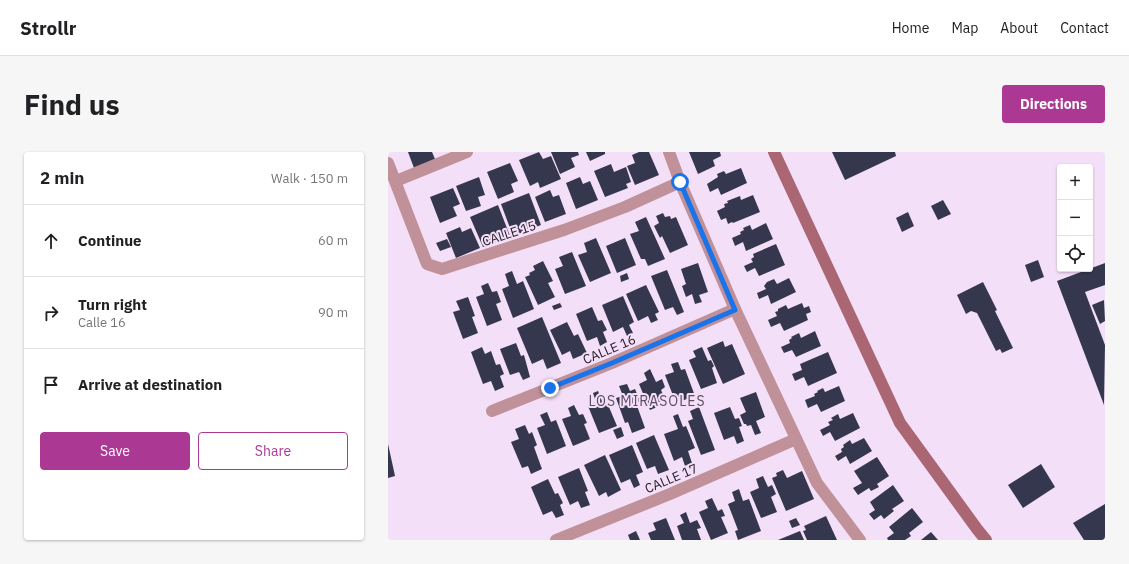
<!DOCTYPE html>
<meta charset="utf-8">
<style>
:root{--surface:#fff;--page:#f6f6f6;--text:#202124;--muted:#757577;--line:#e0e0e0;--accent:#ab3993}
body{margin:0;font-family:"IBM Plex Sans",sans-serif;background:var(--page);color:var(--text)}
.controls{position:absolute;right:12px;top:12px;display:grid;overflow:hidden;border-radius:4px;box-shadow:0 1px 3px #0004}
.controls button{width:36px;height:36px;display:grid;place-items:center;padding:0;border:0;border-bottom:1px solid var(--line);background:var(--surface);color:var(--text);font:20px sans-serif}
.stop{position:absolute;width:12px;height:12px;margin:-9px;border:3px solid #1a73e8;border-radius:50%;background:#fff}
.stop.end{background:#1a73e8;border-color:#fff;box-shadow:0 1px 4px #0008}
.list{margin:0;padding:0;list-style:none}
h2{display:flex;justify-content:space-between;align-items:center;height:52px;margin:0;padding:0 16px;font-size:17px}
h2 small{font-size:13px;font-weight:400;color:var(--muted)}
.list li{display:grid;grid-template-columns:26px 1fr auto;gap:12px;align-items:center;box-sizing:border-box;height:72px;padding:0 16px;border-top:1px solid var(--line)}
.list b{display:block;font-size:15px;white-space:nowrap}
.list p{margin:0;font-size:13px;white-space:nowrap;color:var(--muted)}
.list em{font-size:13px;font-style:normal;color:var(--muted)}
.actions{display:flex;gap:8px;padding:12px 16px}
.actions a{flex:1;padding:9px 0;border:1px solid var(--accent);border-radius:4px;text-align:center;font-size:14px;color:var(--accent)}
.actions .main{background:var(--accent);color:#fff}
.icon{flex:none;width:22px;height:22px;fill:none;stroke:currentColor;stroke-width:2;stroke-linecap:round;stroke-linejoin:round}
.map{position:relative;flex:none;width:717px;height:388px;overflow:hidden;border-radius:4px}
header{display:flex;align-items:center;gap:24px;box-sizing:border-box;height:56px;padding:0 20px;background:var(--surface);border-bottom:1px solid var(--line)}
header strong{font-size:19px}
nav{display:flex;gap:22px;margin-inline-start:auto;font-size:14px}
.intro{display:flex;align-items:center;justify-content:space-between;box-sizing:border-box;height:96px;padding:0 24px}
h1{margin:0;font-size:28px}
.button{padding:10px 18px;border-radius:4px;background:var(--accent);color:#fff;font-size:14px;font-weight:700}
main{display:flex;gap:24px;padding:0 24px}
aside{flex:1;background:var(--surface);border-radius:4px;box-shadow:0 1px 3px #0004}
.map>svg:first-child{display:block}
.building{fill:#35374e}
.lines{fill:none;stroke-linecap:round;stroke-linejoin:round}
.street{stroke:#c09198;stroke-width:12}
.secondary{stroke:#aa6673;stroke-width:12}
.route{stroke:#1a73e8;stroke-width:5}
.labels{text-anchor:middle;stroke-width:4;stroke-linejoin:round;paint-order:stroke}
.street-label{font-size:13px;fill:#201922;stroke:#f4dff8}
.neighbourhood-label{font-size:14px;letter-spacing:1px;fill:#5e4c61;stroke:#f4dff8}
</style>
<header>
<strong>Strollr</strong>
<nav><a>Home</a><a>Map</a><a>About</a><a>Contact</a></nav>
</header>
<div class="intro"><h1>Find us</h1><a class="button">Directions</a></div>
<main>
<aside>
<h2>2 min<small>Walk · 150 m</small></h2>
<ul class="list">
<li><svg class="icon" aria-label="ahead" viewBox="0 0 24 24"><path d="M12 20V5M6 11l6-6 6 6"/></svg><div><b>Continue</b></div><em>60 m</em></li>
<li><svg class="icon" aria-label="right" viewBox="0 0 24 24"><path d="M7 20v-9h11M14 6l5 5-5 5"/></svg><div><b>Turn right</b><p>Calle 16</p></div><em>90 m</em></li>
<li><svg class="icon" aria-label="arrive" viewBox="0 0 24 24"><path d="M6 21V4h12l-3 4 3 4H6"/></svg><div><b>Arrive at destination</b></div></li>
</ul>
<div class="actions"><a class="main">Save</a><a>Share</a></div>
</aside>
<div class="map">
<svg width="717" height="388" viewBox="0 0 717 388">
<rect width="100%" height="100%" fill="#f4dff8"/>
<!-- building -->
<g class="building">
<path d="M20 0H44L47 7 26 16Z"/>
<path d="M151 0 155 7 163 4 173 27 152 36 150 30 142 34 131 8Z"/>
<path d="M163 0H190L191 3 183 6 187 15 172 22Z"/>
<path d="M198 0H217V2L202 9Z"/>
<path d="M251 0H261L271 23 247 33 239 14 247 11 244 3Z"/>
<path d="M301 0H332L333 4 325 8 327 14 310 22Z"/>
<path d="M444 0H507L508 4 457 28Z"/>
<path d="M122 11 130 29 123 32 126 40 110 47 99 20Z"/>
<path d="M223 12 226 20 238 15 243 30 238 32 240 36 217 45 206 19Z"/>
<path d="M353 16 359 31 333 43 330 36 322 40 319 32 330 25 329 22 336 19 338 22Z"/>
<path d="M91 25 97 43 90 45 93 54 78 59 68 34Z"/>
<path d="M192 25 195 32 202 29 210 48 188 57 178 31Z"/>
<path d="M65 36 72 52 65 55 69 64 52 71 42 45Z"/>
<path d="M162 38 165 45 171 43 178 62 157 70 147 45Z"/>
<path d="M141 41 153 73 125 84 113 52Z"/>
<path d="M365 43 372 60 345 71 344 70 340 72 338 66 333 68 329 59 337 55 336 52 340 51 339 49 352 44 353 48Z"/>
<path d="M555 48 563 62 550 68 543 54Z"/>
<path d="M110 53 122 84 95 95 82 65Z"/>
<path d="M520 60 526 74 514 80 508 66Z"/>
<path d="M275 61 277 65 282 64 283 67 288 65 300 93 282 101 274 84 272 86 266 74 271 71 268 64Z"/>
<path d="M258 65 277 107 260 114 257 107H253L242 82 251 79 247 70Z"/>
<path d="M378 71 385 87 358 99 355 90 347 94 344 86 353 82 352 80 356 78 355 76 362 73 364 78Z"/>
<path d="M72 75 74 80 83 76 92 96 68 106 58 81Z"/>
<path d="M208 86 223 121 202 130 190 103 199 100 196 91Z"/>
<path d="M237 86 248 113 229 121 218 94Z"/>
<path d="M59 87 63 95 52 99 48 91Z"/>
<path d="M388 92 397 113 371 124 367 116 359 120 356 114 365 110 363 107 366 105 365 102Z"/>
<path d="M184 100 198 134 177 142 167 117 175 114 171 105Z"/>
<path d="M650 108 656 125 643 130 637 113Z"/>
<path d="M155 109 165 129 160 131 167 145 150 153 137 125 142 123 141 121 147 118 145 114Z"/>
<path d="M310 111 320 140 311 143 314 150 307 152 304 142 298 145 294 134 298 132 293 117Z"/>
<path d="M717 111V133L697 140 717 193 716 253 669 129Z"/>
<path d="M279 118 296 160 289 163 285 155 277 158 263 124Z"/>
<path d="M124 119 129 132 135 129 146 157 125 166 114 137 121 134 117 122Z"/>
<path d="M239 121 241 127 233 130 232 124Z"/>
<path d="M401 126 408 140 383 152 380 143 371 147 369 141 378 137 376 134 379 130 386 127 389 132Z"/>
<path d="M595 130 609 158 607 159 625 196 614 201 612 197 608 199 589 161 583 159 578 162 569 143Z"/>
<path d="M100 131 104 140 109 139 113 150 108 152 114 168 99 174 88 145 96 142 93 134Z"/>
<path d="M258 133 271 160 267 162 270 168 263 171 260 164 250 169 238 142Z"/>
<path d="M235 144 246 170 241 173 245 181 239 184 235 175 225 180 214 153Z"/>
<path d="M80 145 87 164 84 165 90 181 75 187 65 160 72 158 68 149Z"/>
<path d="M716 148 717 169 712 172 704 153Z"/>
<path d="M172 151 174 155 166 158 164 154Z"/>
<path d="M414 151 416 156 421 154 423 160 418 162 420 168 396 179 392 171 383 175 380 168 389 164 387 160 390 159V157L398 153 400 157Z"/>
<path d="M204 155 210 169 214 168 219 178 215 180 219 190 212 194 209 185 199 189 188 162Z"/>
<path d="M154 165 173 211 159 217 155 207 144 212 129 176Z"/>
<path d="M179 170 186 184 190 182 199 201 185 207 182 199 174 203 162 178Z"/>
<path d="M427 179 433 194 408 205 404 198 396 201 393 195 402 191 401 188 404 186 403 185 411 181 413 186Z"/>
<path d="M335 189 337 195 344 192 357 222 335 232 319 196Z"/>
<path d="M128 191 133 204 136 203 142 225 135 228 131 220 122 223 112 197Z"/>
<path d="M94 195 97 202 103 199 108 213 112 212 116 222 112 224 116 235 107 239 103 229 95 232 83 200Z"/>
<path d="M314 195 320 209 323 208 326 214 324 216 329 231 313 237 301 208 308 205 305 199Z"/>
<path d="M440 200 449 221 420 234 416 225 407 229 404 222 414 218 412 212Z"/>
<path d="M290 210 293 218 297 217 307 244 288 251 277 223 286 220 283 212Z"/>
<path d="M262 217 268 230 274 227 277 235 273 238 279 251 262 258 251 232 259 228 256 221Z"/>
<path d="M239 232 242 239 247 237 252 249 248 251 257 276 244 281 240 270 237 271 228 246 235 244 231 234Z"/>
<path d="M451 234 457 249 433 260 429 252 420 256 417 248 427 244 426 242 430 240 429 239 435 236 437 240Z"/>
<path d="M210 239 214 249 218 248 229 274 211 281 200 254 208 250 205 241Z"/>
<path d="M368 240 377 265 368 269 373 281 367 283 363 273 359 274 358 272H356L352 263 358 260 352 246Z"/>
<path d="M186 253 191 263 195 262 199 271 196 272 202 287 185 294 174 267 183 264 180 256Z"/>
<path d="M311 255 327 298 313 303 300 269 305 267 302 259Z"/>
<path d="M342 255 347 267 351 266 354 274 351 275 356 289 349 292 346 284 336 288 326 261Z"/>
<path d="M159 260 163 270 168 268 178 294 159 302 149 276 157 273 152 263Z"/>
<path d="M465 261 472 276 447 289 442 280 435 284 432 278 442 273 440 270 445 268 443 266 450 262 452 267Z"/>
<path d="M290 262 295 275 298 274 307 296 300 299 304 311 297 314 294 305 286 309 276 282 290 277 285 264Z"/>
<path d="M137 273 141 282 144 280 149 293 146 295 154 317 143 322 140 314 134 316 123 290 131 287 127 277Z"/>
<path d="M233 275 236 284 229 287 225 278Z"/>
<path d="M266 283 281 318 270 322 267 314 259 317 248 291Z"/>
<path d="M476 286 484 299 462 312 458 304 450 309 447 304 454 300 453 297 456 295 455 293 462 288 464 292Z"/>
<path d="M0 292 7 324 0 326Z"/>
<path d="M244 293 255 320 248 323 252 333 246 336 242 327 233 331 221 303Z"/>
<path d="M217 303 233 338 220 345 218 340 211 344 196 313Z"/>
<path d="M489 305 501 324 489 332 491 335 483 339 481 336 470 343 465 336 474 331 466 319Z"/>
<path d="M653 312 667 335 635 356 620 333Z"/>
<path d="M191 316 200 339 197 340 202 353 193 356 190 349 182 353 170 325Z"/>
<path d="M395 318 399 326 414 319 426 347 398 359 384 326 389 324 388 321Z"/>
<path d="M375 324 380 335 384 333 388 342 383 345 389 360 373 366 362 340 371 336 368 327Z"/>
<path d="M160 327 167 342 170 341 175 351 172 353 176 363 168 366 164 359 155 363 143 335Z"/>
<path d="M505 333 516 349 504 357 506 359 496 367 493 363 486 368 481 362 487 358 482 350Z"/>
<path d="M351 337 355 349 361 347 373 379 350 388 347 379 350 378 340 352 347 349 344 340Z"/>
<path d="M324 346 330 359 334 357 337 364 333 365 340 381 323 388 311 360 320 356 317 349Z"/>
<path d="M717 352V388H696L685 371Z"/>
<path d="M524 356 535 370 521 381 523 384 517 388H500L499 386 506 381 501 375Z"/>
<path d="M298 360 302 371 309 368 313 376 309 377 313 388H294L289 374 296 371 292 363Z"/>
<path d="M438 364 449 388H419L415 379 418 378 416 374Z"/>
<path d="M278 366 287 388H263L260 381 268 378 265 371Z"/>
<path d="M408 366 412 373 404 376 401 369Z"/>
<path d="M248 379 252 388H242L240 383Z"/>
<path d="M412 379 416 388H390Z"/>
<path d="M543 380 550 388H533Z"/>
</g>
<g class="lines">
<!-- street -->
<g class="street">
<path d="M281 0 292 30 347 157 429 331 472 388"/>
<path d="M0 11 39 112 54 117 176 78 237 55 292 30"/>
<path d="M8 29 79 0"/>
<path d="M104 259 224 211 347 157"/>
<path d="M168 388 282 342 408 287"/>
</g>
<!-- secondary -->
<path class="secondary" d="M386 0 512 271 589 377 598 388"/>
</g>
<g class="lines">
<!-- route -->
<path class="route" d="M162 236 224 211 347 158 292 30"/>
</g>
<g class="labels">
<!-- street labels -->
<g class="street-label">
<text transform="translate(121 81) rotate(-18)" y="5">CALLE 15</text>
<text transform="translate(221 197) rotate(-23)" y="5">CALLE 16</text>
<text transform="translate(283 326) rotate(-23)" y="5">CALLE 17</text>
</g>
<!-- neighbourhood labels -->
<g class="neighbourhood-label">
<text x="259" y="254">LOS MIRASOLES</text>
</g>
</g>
</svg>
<div class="controls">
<button>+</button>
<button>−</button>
<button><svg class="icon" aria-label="locate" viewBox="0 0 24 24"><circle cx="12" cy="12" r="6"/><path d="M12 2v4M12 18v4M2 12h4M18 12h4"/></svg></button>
</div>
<div class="stop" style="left:292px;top:30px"></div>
<div class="stop end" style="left:162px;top:236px"></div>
</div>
</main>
